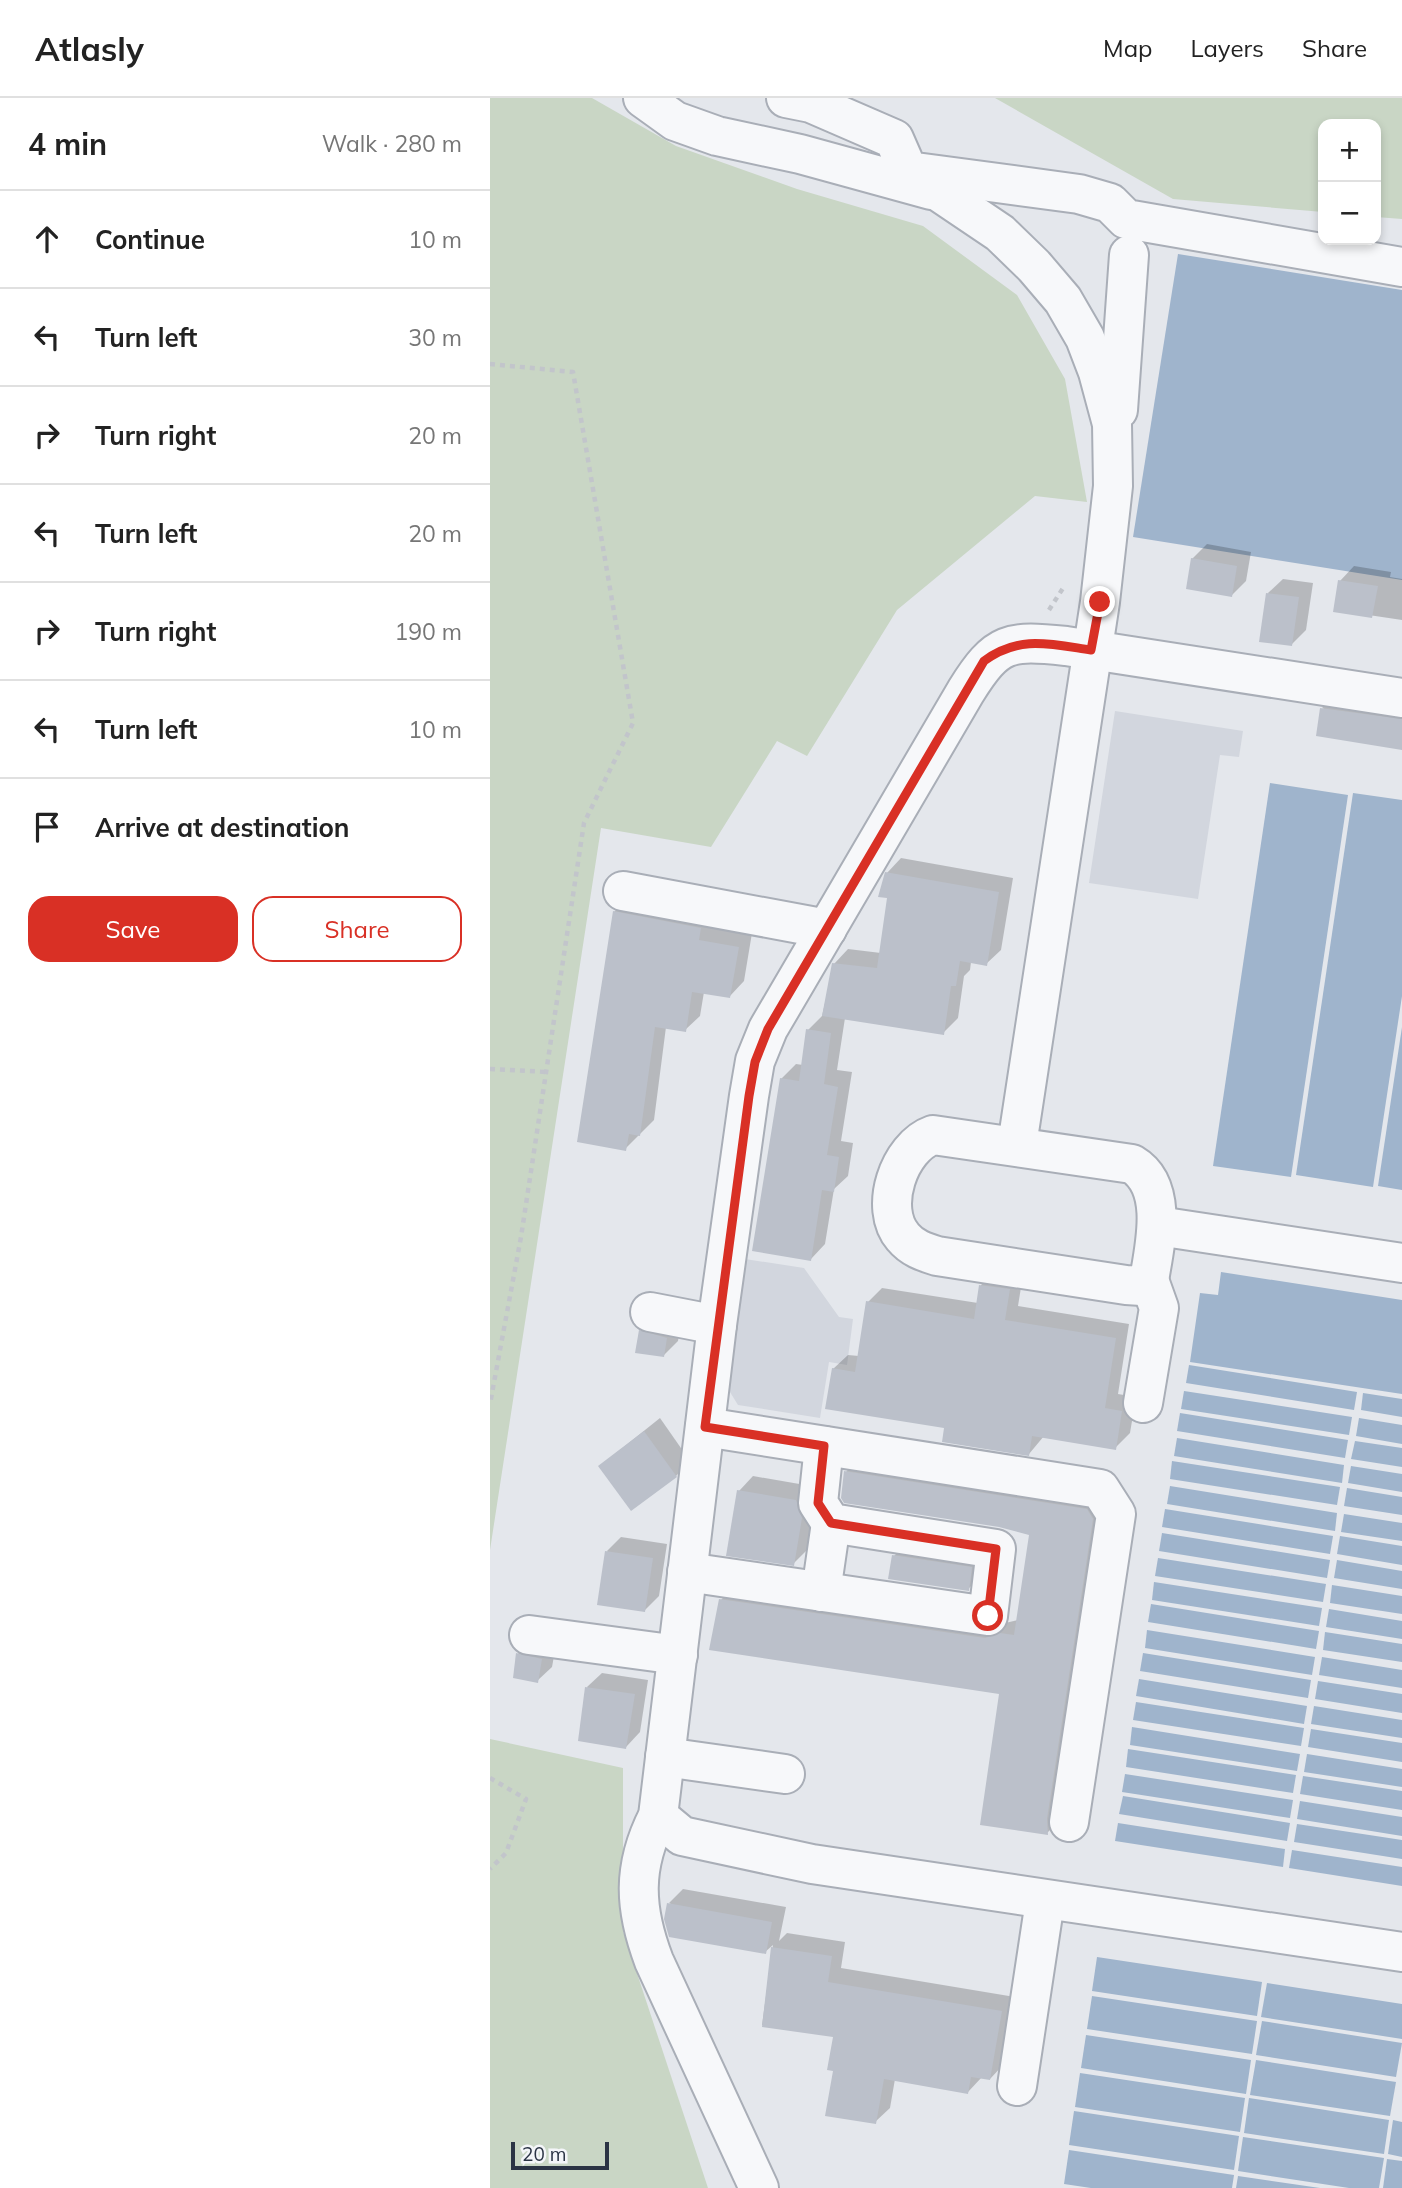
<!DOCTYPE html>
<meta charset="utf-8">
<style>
:root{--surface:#fff;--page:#f2f2f2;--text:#222;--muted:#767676;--line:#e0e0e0;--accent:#d93025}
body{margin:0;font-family:Mulish,sans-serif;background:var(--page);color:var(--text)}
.controls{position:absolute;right:21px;top:21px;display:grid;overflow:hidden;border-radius:14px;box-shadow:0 4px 10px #0003}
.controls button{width:63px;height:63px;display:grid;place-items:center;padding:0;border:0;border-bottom:2px solid var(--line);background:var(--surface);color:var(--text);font:35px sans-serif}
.scale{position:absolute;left:21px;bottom:18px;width:98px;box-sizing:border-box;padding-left:7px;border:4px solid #2b3445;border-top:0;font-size:19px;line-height:24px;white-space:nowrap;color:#2b3445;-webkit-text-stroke:5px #f4f6f9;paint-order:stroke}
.stop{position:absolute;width:21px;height:21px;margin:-16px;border:5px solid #d93025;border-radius:50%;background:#fff}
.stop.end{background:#d93025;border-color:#fff;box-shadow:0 2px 7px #0008}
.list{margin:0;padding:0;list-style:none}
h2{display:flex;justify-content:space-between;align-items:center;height:91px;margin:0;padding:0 28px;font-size:30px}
h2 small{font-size:23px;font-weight:400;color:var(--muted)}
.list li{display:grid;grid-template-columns:46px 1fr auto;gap:21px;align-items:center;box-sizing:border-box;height:98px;padding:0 28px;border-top:2px solid var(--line)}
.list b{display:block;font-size:26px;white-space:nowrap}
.list em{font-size:23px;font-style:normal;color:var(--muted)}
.actions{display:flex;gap:14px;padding:21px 28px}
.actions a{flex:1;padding:16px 0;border:2px solid var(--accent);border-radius:21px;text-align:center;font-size:24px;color:var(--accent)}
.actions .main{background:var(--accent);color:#fff}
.icon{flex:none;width:38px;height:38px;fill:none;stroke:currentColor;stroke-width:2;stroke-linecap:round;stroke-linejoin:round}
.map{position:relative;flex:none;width:912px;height:2090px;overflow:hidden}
header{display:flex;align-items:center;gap:42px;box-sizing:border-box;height:98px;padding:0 35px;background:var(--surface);border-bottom:2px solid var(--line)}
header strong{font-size:33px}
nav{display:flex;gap:38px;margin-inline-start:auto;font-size:24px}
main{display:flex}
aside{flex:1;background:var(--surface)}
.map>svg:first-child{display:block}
.built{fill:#d2d6de}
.green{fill:#c9d6c5}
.water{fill:#9fb4cc}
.shadow{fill:#0003}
.building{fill:#bbc0ca}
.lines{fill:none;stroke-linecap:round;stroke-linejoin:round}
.minor-casing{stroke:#a9aeb7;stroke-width:42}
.path{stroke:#c2c5cb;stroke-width:4.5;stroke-dasharray:5 5;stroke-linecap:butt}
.minor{stroke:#f7f8fa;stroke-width:38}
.route{stroke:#d93025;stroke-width:9}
</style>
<header>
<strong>Atlasly</strong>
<nav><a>Map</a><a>Layers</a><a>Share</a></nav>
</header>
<main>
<aside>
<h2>4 min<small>Walk · 280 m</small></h2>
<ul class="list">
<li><svg class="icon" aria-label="ahead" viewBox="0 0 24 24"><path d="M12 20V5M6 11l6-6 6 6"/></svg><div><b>Continue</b></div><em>10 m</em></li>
<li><svg class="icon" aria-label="left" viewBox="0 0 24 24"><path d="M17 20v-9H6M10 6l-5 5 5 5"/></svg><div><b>Turn left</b></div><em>30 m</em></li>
<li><svg class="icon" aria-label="right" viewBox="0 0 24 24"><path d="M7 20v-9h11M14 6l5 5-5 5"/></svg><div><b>Turn right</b></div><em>20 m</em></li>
<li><svg class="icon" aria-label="left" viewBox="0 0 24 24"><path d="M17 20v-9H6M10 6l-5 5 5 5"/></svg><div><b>Turn left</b></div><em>20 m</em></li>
<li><svg class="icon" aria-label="right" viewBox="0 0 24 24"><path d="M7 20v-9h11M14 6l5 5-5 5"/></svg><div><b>Turn right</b></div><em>190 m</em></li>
<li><svg class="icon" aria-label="left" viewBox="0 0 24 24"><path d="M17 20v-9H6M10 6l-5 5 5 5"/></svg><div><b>Turn left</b></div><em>10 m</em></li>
<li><svg class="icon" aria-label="arrive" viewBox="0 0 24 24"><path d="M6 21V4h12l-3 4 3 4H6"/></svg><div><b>Arrive at destination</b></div></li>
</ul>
<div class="actions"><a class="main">Save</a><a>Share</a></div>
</aside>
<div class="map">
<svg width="912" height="2090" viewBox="0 0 912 2090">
<rect width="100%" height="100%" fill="#e4e7ec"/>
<!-- built -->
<g class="built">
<path d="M625 613 753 633 749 659 730 657 708 801 599 785Z"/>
<path d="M255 1161 314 1170 349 1219 363 1221 357 1267 339 1264 330 1320 248 1307 235 1286Z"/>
</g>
<!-- green -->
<g class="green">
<path d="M0 0H102L186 48 307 91 433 128 527 197 575 281 597 404 545 398 407 512 317 658 287 643 221 749 111 730 0 1452Z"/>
<path d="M505 0H912V121L886 119V26H833V114L683 101Z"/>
<path d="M0 1641 133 1670V1833L218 2090H0Z"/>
</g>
<!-- water -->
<g class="water">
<path d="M688 156 912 192V482L643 439Z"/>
<path d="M780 685 858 697 801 1079 723 1068Z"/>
<path d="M863 695 912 702V898L883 1089 806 1077Z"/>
<path d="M912 929V1092L888 1088Z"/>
<path d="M731 1174 912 1202V1296L700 1264 710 1195 728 1197Z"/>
<path d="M699 1267 867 1294 864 1312 696 1285Z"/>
<path d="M694 1293 862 1319 859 1337 691 1311Z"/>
<path d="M873 1295 912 1301V1319L871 1312Z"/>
<path d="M690 1315 858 1342 855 1360 687 1333Z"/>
<path d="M869 1320 912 1327V1346L866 1338Z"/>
<path d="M687 1340 854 1367 852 1385 684 1358Z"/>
<path d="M865 1343 912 1350V1369L861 1361Z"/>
<path d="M682 1363 850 1389 847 1407 680 1381Z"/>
<path d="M861 1368 912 1376V1394L858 1385Z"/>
<path d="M680 1388 847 1415 845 1433 677 1406Z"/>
<path d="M857 1390 912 1399V1417L854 1408Z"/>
<path d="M675 1411 843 1438 840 1456 672 1429Z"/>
<path d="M854 1416 912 1425V1443L851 1434Z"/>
<path d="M672 1435 840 1462 837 1480 669 1453Z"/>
<path d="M850 1438 912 1448V1467L847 1456Z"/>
<path d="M668 1460 836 1486 833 1504 665 1478Z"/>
<path d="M847 1462 912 1473V1491L844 1480Z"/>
<path d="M664 1484 832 1510 829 1528 662 1502Z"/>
<path d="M842 1487 912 1498V1516L840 1505Z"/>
<path d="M661 1506 829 1533 826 1551 658 1524Z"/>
<path d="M839 1511 912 1523V1541L836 1529Z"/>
<path d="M657 1532 825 1559 822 1577 655 1550Z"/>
<path d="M835 1534 912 1546V1564L833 1552Z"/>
<path d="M653 1555 821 1582 818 1600 650 1573Z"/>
<path d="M832 1559 912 1572V1590L829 1577Z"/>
<path d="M649 1581 817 1608 814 1626 646 1598Z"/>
<path d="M828 1583 912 1596V1615L825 1601Z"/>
<path d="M646 1604 814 1630 811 1648 643 1622Z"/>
<path d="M824 1608 912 1622V1640L821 1626Z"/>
<path d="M642 1629 810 1656 807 1673 640 1647Z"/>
<path d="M821 1631 912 1645V1664L818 1649Z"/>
<path d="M638 1651 806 1677 803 1695 636 1669Z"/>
<path d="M817 1656 912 1671V1689L814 1674Z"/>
<path d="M635 1676 803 1702 800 1720 632 1694Z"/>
<path d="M813 1678 912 1693V1712L810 1696Z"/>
<path d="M633 1698 800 1725 797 1743 629 1716Z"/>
<path d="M810 1703 912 1719V1738L807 1721Z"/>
<path d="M628 1725 795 1751 793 1769 625 1743Z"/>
<path d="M807 1726 912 1742V1761L804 1744Z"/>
<path d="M802 1752 912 1769V1788L799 1770Z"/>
<path d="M607 1859 772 1884 767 1918 602 1893Z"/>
<path d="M777 1885 912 1906V1941L771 1919Z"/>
<path d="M602 1898 767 1923 762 1956 597 1931Z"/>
<path d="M772 1923 912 1945 906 1979 766 1957Z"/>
<path d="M596 1937 761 1962 756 1996 591 1970Z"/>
<path d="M766 1962 906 1984 900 2018 760 1997Z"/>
<path d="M590 1975 755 2000 750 2034 585 2009Z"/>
<path d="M759 2000 899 2022 894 2056 754 2035Z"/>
<path d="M584 2013 749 2038 744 2072 579 2047Z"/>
<path d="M903 2022 912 2024V2059L898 2056Z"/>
<path d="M753 2039 894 2060 889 2090H859L748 2073Z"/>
<path d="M579 2052 744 2077 742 2090H601L574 2086Z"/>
<path d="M897 2061 912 2063V2090H893Z"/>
<path d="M748 2078 830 2090H746Z"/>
</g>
<!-- shadow -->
<g class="shadow">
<path d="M717 446 761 454 756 483 741 498 702 461Z"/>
<path d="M864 468 901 474 900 479 912 481V522L845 512 850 483Z"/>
<path d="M793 481 823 485 816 532 801 547 778 495Z"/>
<path d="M847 596 912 605V648L832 610Z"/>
<path d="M411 760 523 780 511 852 496 866 481 864 480 872 474 878 468 920 453 935 355 920 347 972 362 974 351 1043 363 1045 358 1078 344 1091 335 1146 321 1161 291 981 306 966 313 967 318 932 332 918 344 866 358 851 391 855 399 799 397 775Z"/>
<path d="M139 799 262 835 254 883 240 898 214 894 210 918 195 932 176 929 164 1022 135 1051 124 814Z"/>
<path d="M506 1173 533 1177 528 1208 639 1226 628 1296 646 1299 640 1335 625 1350 554 1338 539 1356 456 1328 343 1271 358 1257 369 1258 378 1204 392 1190 488 1205 491 1187Z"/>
<path d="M165 1219 191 1225 188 1243 173 1258 151 1233Z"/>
<path d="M170 1320 200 1363 186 1378 110 1368Z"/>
<path d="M370 1359 611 1397 572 1720 557 1735 511 1595 231 1502 245 1487 511 1526 528 1522 541 1436 356 1374Z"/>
<path d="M263 1378 321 1388 326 1405 318 1451 303 1466 249 1393Z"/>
<path d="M131 1439 177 1446 169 1498 155 1512 117 1453Z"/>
<path d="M419 1443 495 1455 493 1477 478 1491 404 1458Z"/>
<path d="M43 1541 66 1547 62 1569 47 1583 28 1556Z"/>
<path d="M112 1575 158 1582 150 1634 136 1649 97 1589Z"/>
<path d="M193 1791 296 1809 289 1843 297 1835 355 1844 351 1870 525 1899 514 1966 500 1981 492 1979 478 1994 405 1981 400 2010 385 2024 345 1972V1938L272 1927 283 1847 275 1854 179 1805Z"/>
</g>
<!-- building -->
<g class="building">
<path d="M701 460 747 468 742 499 696 491Z"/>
<path d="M848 482 888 488 882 520 843 514Z"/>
<path d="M776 495 809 499 802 548 769 544Z"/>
<path d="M830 610 912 621V652L826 638Z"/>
<path d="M395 774 509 794 497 868 470 863 466 888H461L454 937 332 918 342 865 387 870 397 800 388 799Z"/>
<path d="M123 813 211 830 209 842 249 849 240 900 202 894 196 934 165 929 150 1038 139 1036 136 1053 87 1044Z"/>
<path d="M316 931 341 935 334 986 348 989 337 1057 349 1059 344 1094 332 1092 321 1163 262 1153 290 980 309 983Z"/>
<path d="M489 1187 520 1191 515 1222 626 1240 615 1310 632 1313 626 1352 542 1338 539 1358 452 1344 454 1330 335 1311 342 1270 365 1274 376 1203 484 1221Z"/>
<path d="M149 1232 177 1240 174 1259 145 1255Z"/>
<path d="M154 1333 187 1379 141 1413 108 1368Z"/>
<path d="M354 1373 597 1411 603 1421 557 1721 558 1737 490 1727 509 1596 219 1552 229 1501 495 1540 510 1535 524 1537 539 1437 509 1429 354 1405 351 1400Z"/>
<path d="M247 1392 306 1402 312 1420 304 1468 236 1458Z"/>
<path d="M115 1453 163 1460 155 1514 107 1507Z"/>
<path d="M402 1457 482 1469 479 1493 398 1481Z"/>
<path d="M26 1555 52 1561 48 1585 23 1580Z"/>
<path d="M95 1589 145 1596 136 1651 88 1643Z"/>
<path d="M177 1805 282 1824 276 1856 179 1839 174 1821Z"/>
<path d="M281 1849 342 1858 338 1884 512 1913 500 1982 481 1979 478 1996 394 1981 386 2026 335 2018 343 1973 337 1972 343 1939 272 1929Z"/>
</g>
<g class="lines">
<defs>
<g id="minor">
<path d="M153 0 185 23 227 38 310 56 441 92"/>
<path d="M296 0 321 5 404 41 418 73 589 96 620 105 636 121 912 169"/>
<path d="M418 73 510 135 544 168 573 202 595 240 608 274 622 326 623 388 610 504 527 1047"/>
<path d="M628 312 639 157"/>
<path d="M133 793 337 831"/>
<path d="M443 1037 642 1066C679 1088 665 1147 659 1182L652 1188 636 1187 447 1158C434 1154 422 1150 413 1139 388 1110 409 1049 443 1037Z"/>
<path d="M668 1128 912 1165"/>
<path d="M160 1214 227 1227"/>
<path d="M653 1305 669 1210 659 1182"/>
<path d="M215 1329 610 1391 626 1416 579 1724"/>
<path d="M197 1474 498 1518 506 1451 341 1425 328 1405 334 1348"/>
<path d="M331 1494 341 1425"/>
<path d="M39 1537 188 1557"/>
<path d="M175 1659 295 1676"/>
<path d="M168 1718 192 1738 322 1766 912 1854"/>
<path d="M527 1988 555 1803"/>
<path d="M269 2090 164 1863C144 1810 142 1769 168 1718L227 1227 259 998 265 963 278 931 476 593C507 543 519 542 576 548L912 600"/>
</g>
</defs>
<!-- minor casing -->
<use href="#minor" class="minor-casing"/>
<!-- path -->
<g class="path">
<path d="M0 266 83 274 143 625 94 725 31 1139 0 1306"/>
<path d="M559 512 575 487"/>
<path d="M0 971 57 974"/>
<path d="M0 1680 36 1701 16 1755 0 1771"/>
</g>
<!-- minor -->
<use href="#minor" class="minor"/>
</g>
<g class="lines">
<!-- route -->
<path class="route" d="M498 1518 506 1451 341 1425 328 1405 334 1348 215 1329 259 998 265 964 278 931 494 563C529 537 560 546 601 552L610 504"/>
</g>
</svg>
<div class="controls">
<button>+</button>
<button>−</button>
</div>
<div class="scale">20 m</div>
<div class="stop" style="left:498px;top:1518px"></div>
<div class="stop end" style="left:610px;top:504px"></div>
</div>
</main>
